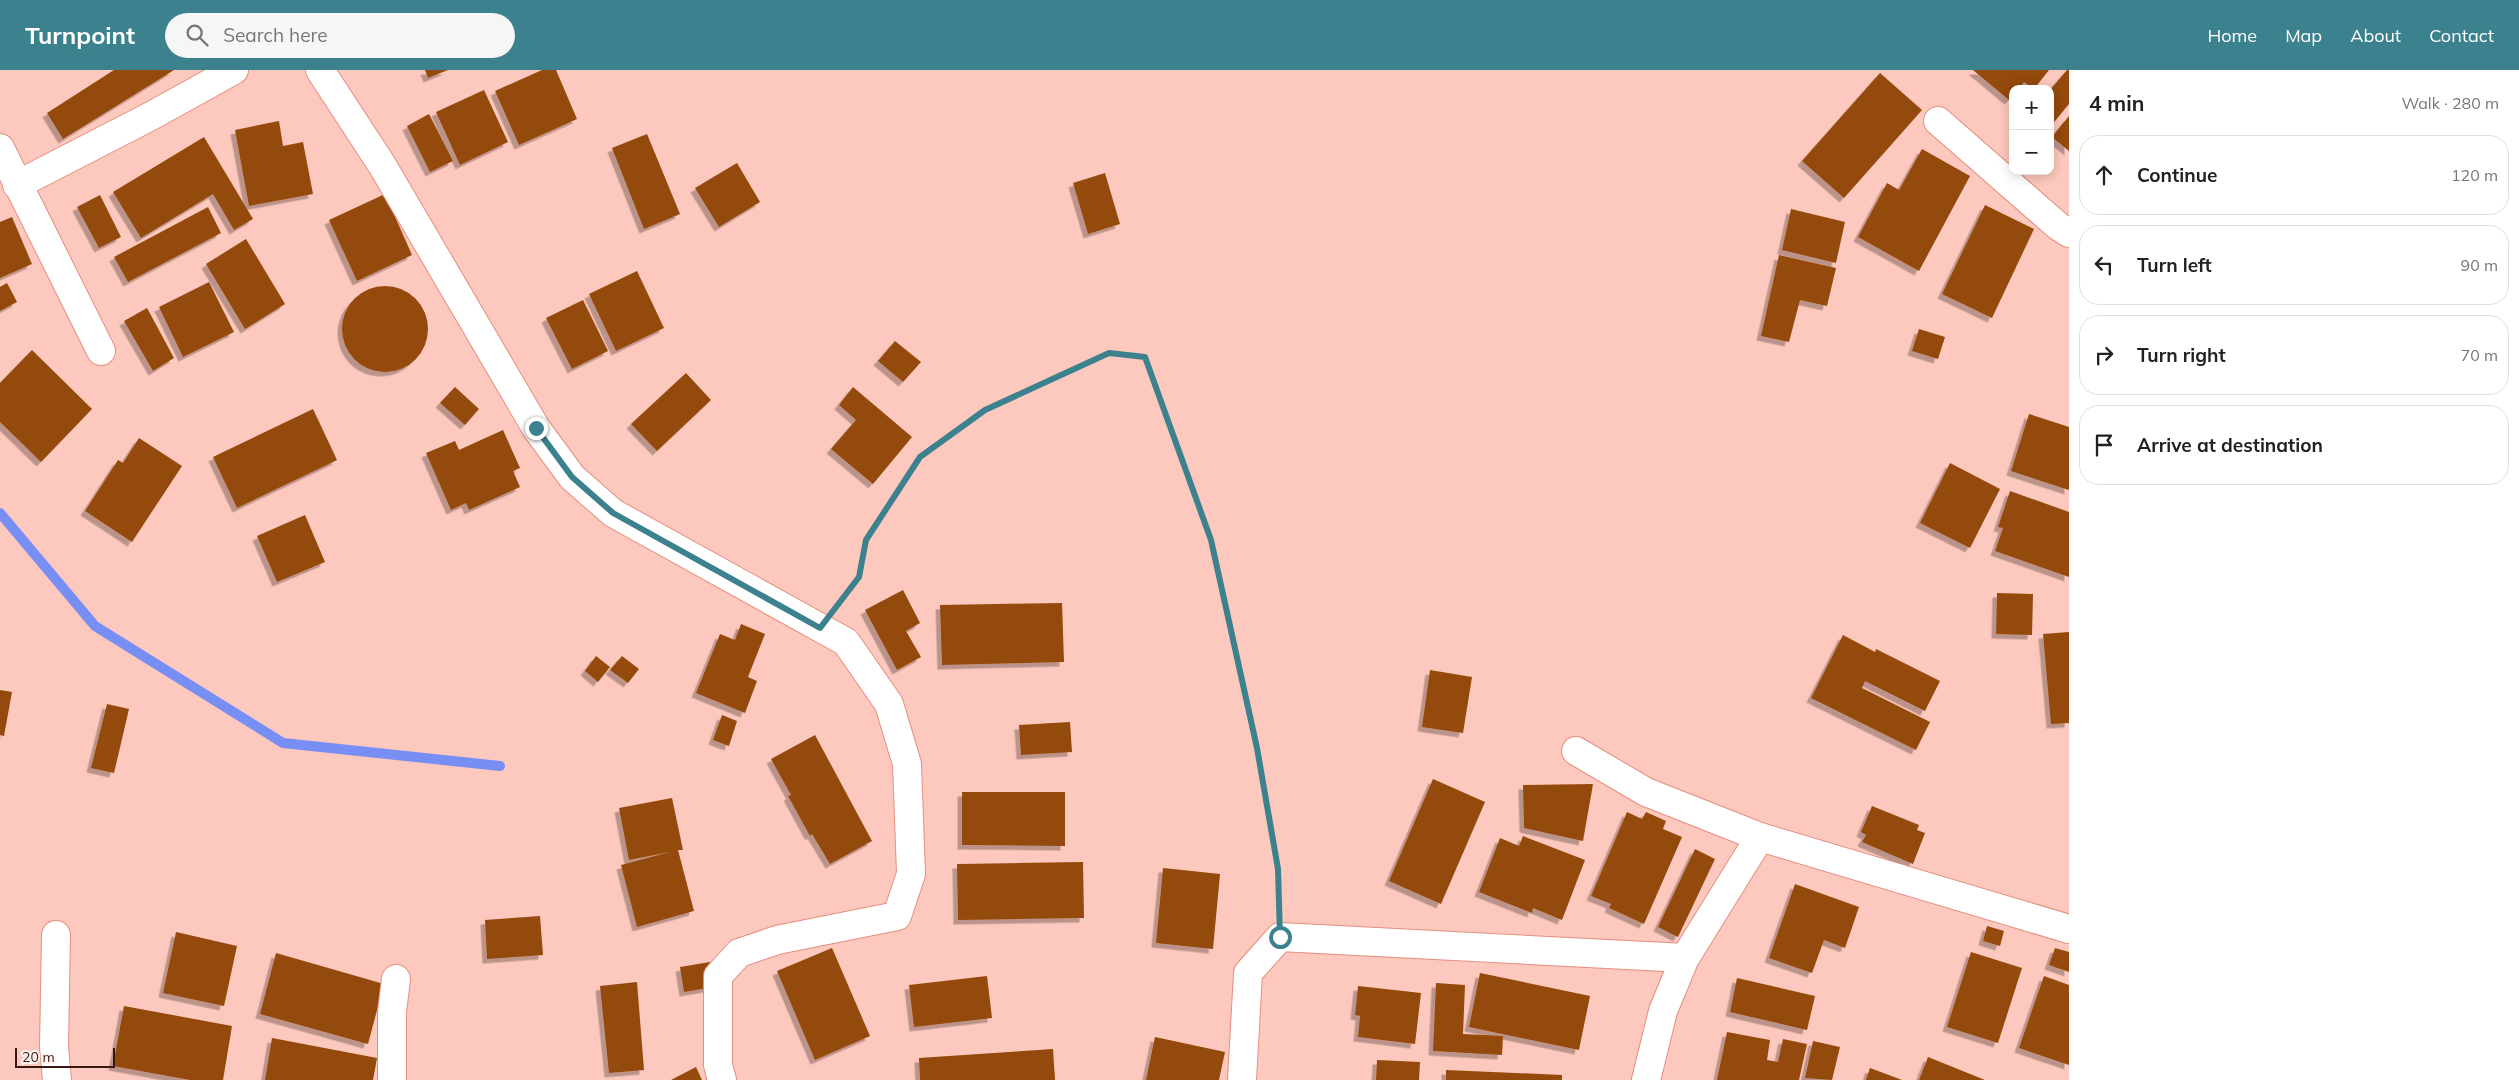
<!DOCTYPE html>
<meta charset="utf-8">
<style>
:root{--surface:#fff;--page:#f6f6f6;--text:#222;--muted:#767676;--line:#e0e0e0;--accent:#3b818e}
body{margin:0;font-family:Mulish,sans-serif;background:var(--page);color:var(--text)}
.controls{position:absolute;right:15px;top:15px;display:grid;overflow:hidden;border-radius:10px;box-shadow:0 2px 12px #0003}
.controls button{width:45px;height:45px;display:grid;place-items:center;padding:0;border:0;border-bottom:1px solid var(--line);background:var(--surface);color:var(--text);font:25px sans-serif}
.scale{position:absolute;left:15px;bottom:12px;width:100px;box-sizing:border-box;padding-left:5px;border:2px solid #3a1913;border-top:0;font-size:14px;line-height:18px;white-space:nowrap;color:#3a1913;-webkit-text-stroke:4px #fef5f3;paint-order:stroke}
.stop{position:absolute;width:15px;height:15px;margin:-11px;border:4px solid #3b818e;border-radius:50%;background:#fff}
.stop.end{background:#3b818e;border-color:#fff;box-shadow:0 1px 5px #0008}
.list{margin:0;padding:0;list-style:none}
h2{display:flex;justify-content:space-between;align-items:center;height:65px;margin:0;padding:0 20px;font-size:21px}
h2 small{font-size:16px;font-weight:400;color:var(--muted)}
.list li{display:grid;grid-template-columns:32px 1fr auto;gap:15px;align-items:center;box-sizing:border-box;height:80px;margin:0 10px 10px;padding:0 10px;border:1px solid var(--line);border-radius:20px}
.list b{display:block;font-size:19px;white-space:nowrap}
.list em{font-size:16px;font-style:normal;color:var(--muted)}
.icon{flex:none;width:28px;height:28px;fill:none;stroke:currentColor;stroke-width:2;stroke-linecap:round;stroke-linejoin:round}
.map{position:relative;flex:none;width:2069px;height:1010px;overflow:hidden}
header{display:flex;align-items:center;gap:30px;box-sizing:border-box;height:70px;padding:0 25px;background:var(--accent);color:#fff}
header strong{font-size:24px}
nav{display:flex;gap:28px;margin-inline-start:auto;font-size:18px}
.search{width:350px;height:45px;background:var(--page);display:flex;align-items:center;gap:12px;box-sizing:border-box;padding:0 18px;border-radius:28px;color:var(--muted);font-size:19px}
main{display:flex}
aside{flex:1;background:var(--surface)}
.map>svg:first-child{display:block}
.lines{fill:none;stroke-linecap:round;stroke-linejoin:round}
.stream{stroke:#778ff4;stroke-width:10}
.building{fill:#94480a;filter:url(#shadow)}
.street-casing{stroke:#e48f7f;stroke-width:30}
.path{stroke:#b4877e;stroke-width:3;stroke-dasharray:1 4;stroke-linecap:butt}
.street{stroke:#fff;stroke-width:28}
.route{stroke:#3b818e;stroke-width:6}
</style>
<header>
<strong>Turnpoint</strong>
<div class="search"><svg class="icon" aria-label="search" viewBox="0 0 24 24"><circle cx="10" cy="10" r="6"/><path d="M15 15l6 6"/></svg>Search here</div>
<nav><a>Home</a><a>Map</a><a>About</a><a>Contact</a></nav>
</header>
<main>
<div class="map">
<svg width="2069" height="1010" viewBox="0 0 2069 1010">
<defs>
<filter id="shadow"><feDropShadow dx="-4.5" dy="4.5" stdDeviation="0" flood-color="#0004"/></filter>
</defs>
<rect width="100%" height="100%" fill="#fdc8bd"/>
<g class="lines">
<!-- stream -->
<path class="stream" d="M0 443 95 556 283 673 500 696"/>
</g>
<!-- building -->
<g class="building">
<path d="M114 0H174L63 69 47 43Z"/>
<path d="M425 0H448L428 8Z"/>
<path d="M542 0H556L577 49 519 75 495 21Z"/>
<path d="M1973 0H2049L2034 19 2024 12 2019 19H2013V26L2009 30Z"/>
<path d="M2067 0H2069V34L2050 57V20Z"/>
<path d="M1880 3 1922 40 1844 128 1802 91Z"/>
<path d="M484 20 508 72 460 95 436 42Z"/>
<path d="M429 44 453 91 430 102 407 56Z"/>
<path d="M2069 46V81L2052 67Z"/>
<path d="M279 51 283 76 303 72 313 124 249 136 235 60Z"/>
<path d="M647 64 680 144 644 159 612 78Z"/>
<path d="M204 67 253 149 234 160 213 124 141 168 113 122Z"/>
<path d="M1922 79 1970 106 1919 201 1858 167 1887 113 1899 120Z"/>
<path d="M737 93 760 132 719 157 695 118Z"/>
<path d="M1105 103 1120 154 1088 164 1073 113Z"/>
<path d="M385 124 412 185 357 211 329 150Z"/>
<path d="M100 125 121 167 99 178 77 137Z"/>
<path d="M1985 135 2034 159 1992 248 1942 224Z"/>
<path d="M208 137 221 163 128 212 114 187Z"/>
<path d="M1791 139 1845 152 1836 193 1782 180Z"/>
<path d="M12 147 32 194 0 208V152Z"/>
<path d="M246 169 285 234 245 259 206 194Z"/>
<path d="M1779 185 1836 198 1827 236 1800 230 1789 272 1761 266Z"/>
<path d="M637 201 664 258 616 281 589 224Z"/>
<path d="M209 212 234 262 183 287 159 237Z"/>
<path d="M7 213 17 232 0 241V217Z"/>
<circle cx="385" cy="259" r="43"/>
<path d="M583 230 608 281 572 299 546 248Z"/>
<path d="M147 238 174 288 153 301 124 251Z"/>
<path d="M1919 259 1945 267 1938 289 1912 281Z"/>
<path d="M895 271 921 292 903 312 878 291Z"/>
<path d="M32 280 92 339 41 392 0 352V313Z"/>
<path d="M686 303 711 330 657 381 631 354Z"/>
<path d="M455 317 479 339 465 355 440 333Z"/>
<path d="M853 317 912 367 873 414 831 379 856 350 839 335Z"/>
<path d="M313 339 337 390 237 438 213 387Z"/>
<path d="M2029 344 2069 357V420L2011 401Z"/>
<path d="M503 360 520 398 513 401 520 417 469 440 466 433 451 440 426 383 455 371 459 380Z"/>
<path d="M139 368 182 396 132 472 85 441 118 390 123 393Z"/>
<path d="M1950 393 2000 419 1970 478 1920 453Z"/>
<path d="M2010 421 2069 442V507L1995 481 2003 458 1998 457Z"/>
<path d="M305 445 325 492 277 512 257 466Z"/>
<path d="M903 520 920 553 906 561 921 587 897 600 865 540Z"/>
<path d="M1997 523 2033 524 2032 565 1996 564Z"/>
<path d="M1062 533 1064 592 942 595 940 535Z"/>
<path d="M741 554 765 564 748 607 757 611 745 643 696 623 720 564 735 570Z"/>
<path d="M2069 562V653L2051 654 2043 564Z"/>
<path d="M1843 565 1875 582 1876 579 1940 611 1925 641 1865 611 1862 618 1930 652 1916 680 1811 628Z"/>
<path d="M596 586 610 597 598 612 585 601Z"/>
<path d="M622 586 639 599 628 613 610 600Z"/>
<path d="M1430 600 1472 607 1463 663 1422 657Z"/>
<path d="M0 620 12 622 4 666 0 665Z"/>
<path d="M107 634 129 639 114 703 91 698Z"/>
<path d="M722 645 737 651 729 676 713 670Z"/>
<path d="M1070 652 1072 682 1021 685 1019 655Z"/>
<path d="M815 665 872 771 830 794 812 764 810 766 788 726 791 725 771 689Z"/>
<path d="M1433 709 1485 732 1441 834 1389 811Z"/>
<path d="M1593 714 1583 771 1524 758 1523 715Z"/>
<path d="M962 722H1065V776L962 775Z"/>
<path d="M672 728 683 780H678L694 841 637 857 621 795 670 782 629 790 619 738Z"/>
<path d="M1872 736 1919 755 1917 760 1925 763 1913 794 1862 772 1866 765 1861 762Z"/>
<path d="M1627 742 1642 749 1646 742 1666 751 1663 759 1682 767 1644 854 1609 838 1611 834 1591 826Z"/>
<path d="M1523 766 1585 790 1562 850 1533 838 1532 843 1479 822 1500 768 1519 776Z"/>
<path d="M1695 779 1715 789 1678 867 1658 857Z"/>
<path d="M1083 792 1084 848 958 850 957 794Z"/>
<path d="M1163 798 1220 804 1213 879 1156 873Z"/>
<path d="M1795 814 1859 837 1845 878 1824 870 1812 903 1769 888Z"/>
<path d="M540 846 543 885 487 889 485 850Z"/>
<path d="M1987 856 2004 861 2000 876 1983 871Z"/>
<path d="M176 862 237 876 224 936 163 923Z"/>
<path d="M832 878 870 966 815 990 777 901Z"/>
<path d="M2055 878 2069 882V902L2049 895Z"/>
<path d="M1971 882 2022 898 1998 973 1947 957Z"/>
<path d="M276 883 384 914 368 974 260 944Z"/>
<path d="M710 892 714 917 684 922 680 897Z"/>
<path d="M1480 903 1590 926 1579 980 1469 957Z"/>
<path d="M987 906 992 948 914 957 909 915Z"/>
<path d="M2044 906 2069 915V995L2019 978Z"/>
<path d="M1737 908 1815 926 1807 960 1730 942Z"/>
<path d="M637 912 644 1000 609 1003 600 916Z"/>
<path d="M1436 913 1465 915 1463 964 1503 966 1502 985 1433 981Z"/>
<path d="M1358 916 1421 923 1415 974 1358 967 1360 946 1355 945Z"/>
<path d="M124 936 232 956 223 1010H190L113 996Z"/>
<path d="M1727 962 1770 970 1767 990 1778 992 1783 969 1807 974 1799 1010H1717Z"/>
<path d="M1155 967 1225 982 1219 1010H1146Z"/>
<path d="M272 968 377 988 373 1010H265Z"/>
<path d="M1813 971 1840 977 1832 1010 1805 1008Z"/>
<path d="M1053 979 1055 1010H920L919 988Z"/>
<path d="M1928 987 1985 1010H1919Z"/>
<path d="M1377 990 1420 992 1419 1010H1376Z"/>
<path d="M696 997 702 1010H671Z"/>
<path d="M1870 998 1902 1010H1866Z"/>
<path d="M1446 1000 1562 1005V1010H1446Z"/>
</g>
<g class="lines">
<defs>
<g id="street">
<path d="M320 0 382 95 536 358 572 407 613 443 846 572 889 634 907 694 911 804 897 846 777 870 739 883 718 906V995L722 1010"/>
<path d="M1938 51 2058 156 2069 163"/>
<path d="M0 78 101 281"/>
<path d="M17 115 151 46 234 0"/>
<path d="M1576 681 1646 722 1760 767 2069 859"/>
<path d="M56 865 54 977 57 1010"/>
<path d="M392 1010V942L396 909"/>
<path d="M1242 1010 1248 903 1280 867 1685 888"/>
<path d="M1646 1010 1663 941 1685 888 1760 767"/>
</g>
</defs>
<!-- street casing -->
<use href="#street" class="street-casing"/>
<!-- path -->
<path class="path" d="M839 533 859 507 866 471 920 387 985 340 1109 283 1145 287 1211 470 1257 678 1278 799 1279 837"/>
<!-- street -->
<use href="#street" class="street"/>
</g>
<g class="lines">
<!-- route -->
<path class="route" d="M536 358 572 407 613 443 820 558 859 507 866 470 920 387 985 340 1109 283 1145 287 1211 470 1257 678 1278 799 1280 867"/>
</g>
</svg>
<div class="controls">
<button>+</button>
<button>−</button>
</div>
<div class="scale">20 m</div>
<div class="stop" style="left:1280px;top:867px"></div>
<div class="stop end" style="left:536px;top:358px"></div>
</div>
<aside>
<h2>4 min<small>Walk · 280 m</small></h2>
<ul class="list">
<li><svg class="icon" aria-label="ahead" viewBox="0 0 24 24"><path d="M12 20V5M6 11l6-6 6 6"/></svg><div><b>Continue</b></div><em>120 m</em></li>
<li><svg class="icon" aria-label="left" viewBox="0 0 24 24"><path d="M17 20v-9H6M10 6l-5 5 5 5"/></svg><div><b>Turn left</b></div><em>90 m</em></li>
<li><svg class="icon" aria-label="right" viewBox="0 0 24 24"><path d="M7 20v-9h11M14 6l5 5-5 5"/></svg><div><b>Turn right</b></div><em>70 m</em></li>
<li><svg class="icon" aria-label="arrive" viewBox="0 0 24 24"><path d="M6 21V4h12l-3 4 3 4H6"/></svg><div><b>Arrive at destination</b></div></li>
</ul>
</aside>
</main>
